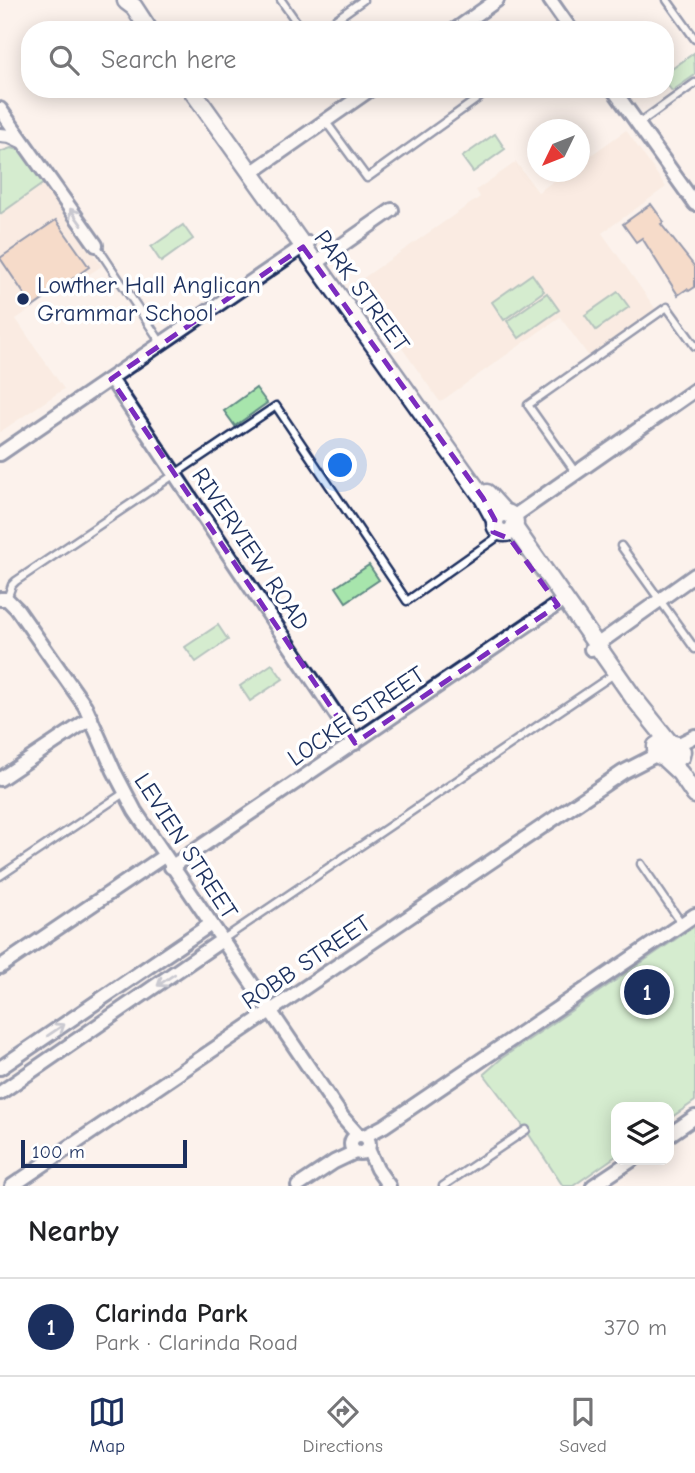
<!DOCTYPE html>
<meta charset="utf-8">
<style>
:root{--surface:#fff;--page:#f6f6f6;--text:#202124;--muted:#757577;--line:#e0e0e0;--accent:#1b2f5e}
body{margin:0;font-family:"Comic Neue",sans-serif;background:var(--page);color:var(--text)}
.controls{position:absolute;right:21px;bottom:21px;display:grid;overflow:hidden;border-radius:14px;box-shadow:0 4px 18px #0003}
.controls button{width:63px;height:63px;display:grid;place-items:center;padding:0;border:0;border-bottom:2px solid var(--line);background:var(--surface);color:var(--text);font:35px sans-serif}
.compass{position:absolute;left:527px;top:119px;width:63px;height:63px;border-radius:50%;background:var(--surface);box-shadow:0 4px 18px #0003;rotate:227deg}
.scale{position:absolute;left:21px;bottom:18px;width:166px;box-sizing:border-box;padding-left:7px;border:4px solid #1b2f5e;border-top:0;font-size:19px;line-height:24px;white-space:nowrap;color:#1b2f5e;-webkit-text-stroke:5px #fff;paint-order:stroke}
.you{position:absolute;left:341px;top:466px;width:24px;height:24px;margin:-18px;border:5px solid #fff;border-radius:50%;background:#1a73e8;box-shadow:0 0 0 10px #1a73e833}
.badge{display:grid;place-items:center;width:46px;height:46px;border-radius:50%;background:var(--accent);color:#fff;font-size:23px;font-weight:700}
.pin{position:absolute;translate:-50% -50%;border:4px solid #fff;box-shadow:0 2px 7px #0006}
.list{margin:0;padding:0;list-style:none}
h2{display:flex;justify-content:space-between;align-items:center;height:91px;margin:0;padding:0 28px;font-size:30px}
h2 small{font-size:23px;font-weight:400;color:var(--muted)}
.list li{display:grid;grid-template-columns:46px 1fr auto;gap:21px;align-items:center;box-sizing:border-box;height:98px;padding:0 28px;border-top:2px solid var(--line)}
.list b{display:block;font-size:26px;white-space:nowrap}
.list p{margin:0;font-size:23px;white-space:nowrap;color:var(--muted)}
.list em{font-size:23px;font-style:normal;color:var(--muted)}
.icon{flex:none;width:38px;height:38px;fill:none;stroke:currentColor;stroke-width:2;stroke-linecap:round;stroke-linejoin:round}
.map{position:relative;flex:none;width:695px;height:1186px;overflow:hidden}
.search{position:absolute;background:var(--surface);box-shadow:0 4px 18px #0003;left:21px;right:21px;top:21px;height:77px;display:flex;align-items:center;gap:18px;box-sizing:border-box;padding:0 24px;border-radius:28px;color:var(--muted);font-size:26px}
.sheet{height:189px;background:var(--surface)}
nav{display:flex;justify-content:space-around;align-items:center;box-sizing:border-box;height:98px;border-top:2px solid var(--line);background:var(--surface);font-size:19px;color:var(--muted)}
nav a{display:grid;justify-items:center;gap:4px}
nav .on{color:var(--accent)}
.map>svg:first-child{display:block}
.built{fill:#f8e3d5}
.green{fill:#a7e5ac;stroke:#618a85;stroke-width:2}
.building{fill:#efbf9e;stroke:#1b2f5e;stroke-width:2}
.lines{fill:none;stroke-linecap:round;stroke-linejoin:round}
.service-casing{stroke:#1b2f5e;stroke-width:11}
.minor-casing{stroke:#1b2f5e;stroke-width:18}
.tertiary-casing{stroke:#1b2f5e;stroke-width:21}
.service{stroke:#fff;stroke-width:6}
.minor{stroke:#fff;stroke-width:12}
.tertiary{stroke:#fff;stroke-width:16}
.oneway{stroke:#8d97ae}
.marked{fill:none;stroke:#7b2cbf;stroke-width:5;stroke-dasharray:14 9;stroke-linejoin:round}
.poi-dot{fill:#1b2f5e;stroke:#fff;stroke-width:2.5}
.labels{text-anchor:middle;stroke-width:7;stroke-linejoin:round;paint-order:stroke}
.poi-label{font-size:24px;fill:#1b2f5e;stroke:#fff;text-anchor:start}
.street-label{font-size:24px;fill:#1b2f5e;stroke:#fff}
</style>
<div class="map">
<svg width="695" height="1186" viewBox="0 0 695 1186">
<rect width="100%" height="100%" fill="#fcf2ec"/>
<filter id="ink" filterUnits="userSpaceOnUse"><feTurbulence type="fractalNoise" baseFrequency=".0143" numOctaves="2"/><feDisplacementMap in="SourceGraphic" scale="14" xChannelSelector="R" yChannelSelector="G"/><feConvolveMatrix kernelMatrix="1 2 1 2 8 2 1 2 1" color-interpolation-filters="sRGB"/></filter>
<g filter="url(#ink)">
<!-- built -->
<g class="built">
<path d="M626 130 666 187 602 233 657 311 590 358 560 317 440 402 356 283 480 197 476 190 516 162 538 192 567 172H580V163Z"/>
<path d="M7 148 21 153 102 266 82 279 79 277 16 319 64 389 0 432V150Z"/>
</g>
<!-- green -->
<g class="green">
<path d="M694 53 695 75 672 91 665 82V74Z"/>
<path d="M495 134 505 149 473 172 462 157Z"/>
<path d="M11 148 24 151 44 183 0 214V152Z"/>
<path d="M183 225 193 239 161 262 151 247Z"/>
<path d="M532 274 544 291 504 320 492 302Z"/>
<path d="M618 292 629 307 596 330 585 315Z"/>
<path d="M547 293 559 310 519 338 507 321Z"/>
<path d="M256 388 267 403 235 426 224 411Z"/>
<path d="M369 565 379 580 346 602 336 587Z"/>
<path d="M218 625 228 640 196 662 185 647Z"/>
<path d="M272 664 283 679 250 701 240 686Z"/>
<path d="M695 926V1101L669 1119V1107H616V1156L573 1186H563L526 1130 484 1074 502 1058Z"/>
</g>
<!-- building -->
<g class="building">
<path d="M651 204 664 222 661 224 695 267V287L689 291 687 289 678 295 642 238 636 242 623 224Z"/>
<path d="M56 220 89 267 33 307 0 258Z"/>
</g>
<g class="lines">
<defs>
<g id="service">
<path d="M281 0 302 30"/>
<path d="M667 0 695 39"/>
<path d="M321 30 363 0"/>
<path d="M326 122 367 178 491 89"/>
<path d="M638 124 695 83"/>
<path d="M96 245 162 344"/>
<path d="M576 473 528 405 667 307 695 346"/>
<path d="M621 546 695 649"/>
<path d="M7 599 12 585 16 581 276 406 407 601 503 533"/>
<path d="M641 864 682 924"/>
<path d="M0 876 124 793"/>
<path d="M222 940 614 674"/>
<path d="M443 1186 526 1130"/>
</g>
<g id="minor">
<path d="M550 0 571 30"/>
<path d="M455 30 497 0"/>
<path d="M613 89 695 204"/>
<path d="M0 109 96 245"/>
<path d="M0 135 10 136 21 141"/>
<path d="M251 173 371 89"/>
<path d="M315 264 392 210"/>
<path d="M111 379 355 743"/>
<path d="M0 454 308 243"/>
<path d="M513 517 695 390"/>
<path d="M0 599H7L17 609 85 706 114 771 135 811 343 1118 358 1135"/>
<path d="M591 649 695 575"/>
<path d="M677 745 695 736"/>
<path d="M0 779 91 718"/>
<path d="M171 867 564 600"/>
<path d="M0 967 164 856"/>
<path d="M0 1068 211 924"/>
<path d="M0 1093 222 940"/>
<circle cx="360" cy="1144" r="9"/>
<path d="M669 1135 695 1117"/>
<path d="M365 1136 384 1126 695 915"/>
<path d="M368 1149 377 1169 389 1186"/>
<path d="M12 1186 623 772 658 754"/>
<path d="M298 1186 334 1162 355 1152"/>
<path d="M593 1186 632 1160"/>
</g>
<g id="tertiary">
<path d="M126 1 134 7 149 30"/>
<path d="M191 89 483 498 495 520"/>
<path d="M487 493 505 513"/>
<circle cx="505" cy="523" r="10"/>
<path d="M514 527 633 697 669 742"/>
<path d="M663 741 677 745 682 751 681 756 672 759 660 756 656 750V746Z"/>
<path d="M665 759 680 773 695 795"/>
</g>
</defs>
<!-- service casing -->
<use href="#service" class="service-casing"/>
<!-- minor casing -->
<use href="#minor" class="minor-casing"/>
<!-- tertiary casing -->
<use href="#tertiary" class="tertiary-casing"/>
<!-- service -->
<use href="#service" class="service"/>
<!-- minor -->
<use href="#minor" class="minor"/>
<!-- tertiary -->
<use href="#tertiary" class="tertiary"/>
</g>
<!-- one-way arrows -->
<defs><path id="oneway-shaft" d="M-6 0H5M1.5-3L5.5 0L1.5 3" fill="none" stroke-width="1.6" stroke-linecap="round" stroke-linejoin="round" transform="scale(1.75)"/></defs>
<g class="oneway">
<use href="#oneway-shaft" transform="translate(76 217) rotate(-125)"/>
<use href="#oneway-shaft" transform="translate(166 980) rotate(146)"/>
<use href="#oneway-shaft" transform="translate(56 1030) rotate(-34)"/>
</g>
</g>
<!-- marked area -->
<path d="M0 0H695V1186H0ZM303 247 483 498 495 520 493 532 510 539 558 605 355 743 111 379Z" fill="#fcf2ec" fill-opacity=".55" fill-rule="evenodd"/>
<path class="marked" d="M303 247 483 498 495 520 493 532 510 539 558 605 355 743 111 379Z"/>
<!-- markers -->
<circle class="poi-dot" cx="23" cy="299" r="7"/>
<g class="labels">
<!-- poi labels -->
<g class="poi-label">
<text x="37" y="293">Lowther Hall Anglican<tspan x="37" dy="28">Grammar School</tspan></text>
</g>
<!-- street labels -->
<g class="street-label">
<text transform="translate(362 291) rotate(54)" y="8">PARK STREET</text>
<text transform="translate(251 549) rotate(56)" y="8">RIVERVIEW ROAD</text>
<text transform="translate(356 716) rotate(-34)" y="8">LOCKE STREET</text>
<text transform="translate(186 846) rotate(57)" y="8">LEVIEN STREET</text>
<text transform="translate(306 962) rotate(-34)" y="8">ROBB STREET</text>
</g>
</g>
</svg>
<div class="controls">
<button><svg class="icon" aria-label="layers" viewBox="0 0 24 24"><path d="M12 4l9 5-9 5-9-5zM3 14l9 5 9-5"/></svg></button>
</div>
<svg class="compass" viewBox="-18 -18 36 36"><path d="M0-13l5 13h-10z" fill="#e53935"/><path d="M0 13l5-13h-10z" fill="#757577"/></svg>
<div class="scale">100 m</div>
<div class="you"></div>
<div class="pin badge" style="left:647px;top:992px">1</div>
<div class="search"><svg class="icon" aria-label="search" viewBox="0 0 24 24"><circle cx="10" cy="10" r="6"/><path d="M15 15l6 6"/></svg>Search here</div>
</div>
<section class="sheet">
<h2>Nearby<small></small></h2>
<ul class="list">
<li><span class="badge">1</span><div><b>Clarinda Park</b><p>Park · Clarinda Road</p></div><em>370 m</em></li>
</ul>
</section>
<nav>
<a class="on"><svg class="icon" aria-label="map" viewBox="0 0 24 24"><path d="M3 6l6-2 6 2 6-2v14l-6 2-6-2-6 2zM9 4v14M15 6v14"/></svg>Map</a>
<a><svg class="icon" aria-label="directions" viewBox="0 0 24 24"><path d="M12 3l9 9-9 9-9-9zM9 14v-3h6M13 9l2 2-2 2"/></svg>Directions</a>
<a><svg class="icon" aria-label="saved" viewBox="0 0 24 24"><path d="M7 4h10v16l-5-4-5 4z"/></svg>Saved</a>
</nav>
